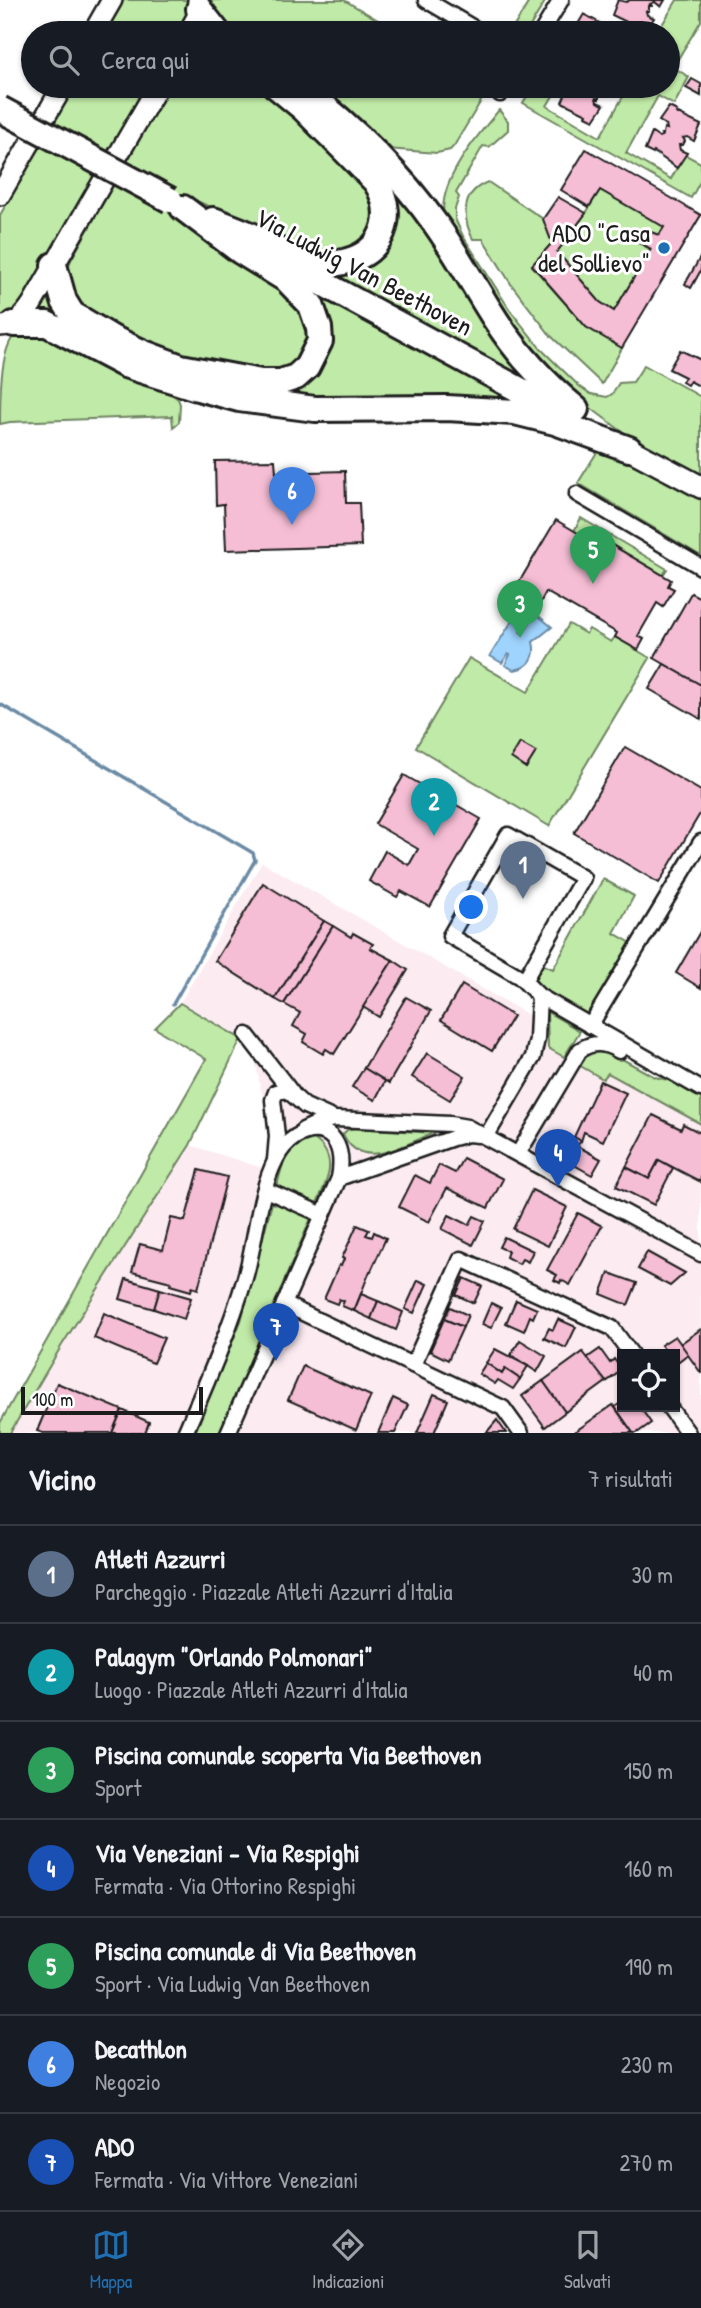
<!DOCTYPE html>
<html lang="it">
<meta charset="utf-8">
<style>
:root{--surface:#171b24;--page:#20242c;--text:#f1f3f6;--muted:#9ea1a6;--line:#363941;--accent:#1f6fb2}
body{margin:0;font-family:"Patrick Hand",sans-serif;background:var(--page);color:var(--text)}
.controls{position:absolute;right:21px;bottom:21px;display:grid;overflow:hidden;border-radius:0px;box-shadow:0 2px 5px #0004}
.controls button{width:63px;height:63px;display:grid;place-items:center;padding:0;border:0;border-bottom:2px solid var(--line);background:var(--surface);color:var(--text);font:35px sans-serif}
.scale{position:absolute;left:21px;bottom:18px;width:182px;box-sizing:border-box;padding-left:7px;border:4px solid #1c1c1c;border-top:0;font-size:19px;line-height:24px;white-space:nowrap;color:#1c1c1c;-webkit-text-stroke:5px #fff;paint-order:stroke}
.you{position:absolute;left:472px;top:908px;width:24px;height:24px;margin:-18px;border:5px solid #fff;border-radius:50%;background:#1a73e8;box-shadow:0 0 0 10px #1a73e833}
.badge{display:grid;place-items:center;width:46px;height:46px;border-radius:50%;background:var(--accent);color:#fff;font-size:23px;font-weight:700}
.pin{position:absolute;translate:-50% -58px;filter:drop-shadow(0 2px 4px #0008)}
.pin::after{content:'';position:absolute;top:37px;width:24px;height:21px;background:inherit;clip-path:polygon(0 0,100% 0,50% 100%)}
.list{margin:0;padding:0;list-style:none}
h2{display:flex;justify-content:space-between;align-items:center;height:91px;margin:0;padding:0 28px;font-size:30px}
h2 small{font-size:23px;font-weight:400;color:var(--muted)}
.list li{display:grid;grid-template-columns:46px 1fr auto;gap:21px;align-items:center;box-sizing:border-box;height:98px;padding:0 28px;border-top:2px solid var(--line)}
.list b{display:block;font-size:26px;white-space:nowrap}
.list p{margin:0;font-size:23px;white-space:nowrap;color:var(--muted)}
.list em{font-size:23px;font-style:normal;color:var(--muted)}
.icon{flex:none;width:38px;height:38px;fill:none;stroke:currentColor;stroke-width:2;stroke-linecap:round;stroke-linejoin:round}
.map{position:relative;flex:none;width:701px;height:1433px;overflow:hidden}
.search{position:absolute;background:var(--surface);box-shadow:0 2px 5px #0004;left:21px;right:21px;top:21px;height:77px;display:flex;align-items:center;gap:18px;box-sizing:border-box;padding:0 24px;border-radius:38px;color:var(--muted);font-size:26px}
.sheet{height:777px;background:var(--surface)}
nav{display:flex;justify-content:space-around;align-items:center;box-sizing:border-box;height:98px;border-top:2px solid var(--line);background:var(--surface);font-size:19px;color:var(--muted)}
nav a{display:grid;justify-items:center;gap:4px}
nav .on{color:var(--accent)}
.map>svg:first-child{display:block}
.built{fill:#fcecf2;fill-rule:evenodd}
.green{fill:#c0eaa7;stroke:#6e8362;stroke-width:2}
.water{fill:#9fd4fe;stroke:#6b8aa4;stroke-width:2}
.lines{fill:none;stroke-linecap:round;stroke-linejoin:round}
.stream{stroke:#6b8aa4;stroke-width:3.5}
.building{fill:#f6bed5;stroke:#1c1c1c;stroke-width:2}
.street-casing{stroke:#1c1c1c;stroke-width:19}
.secondary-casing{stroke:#1c1c1c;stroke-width:24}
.primary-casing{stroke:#1c1c1c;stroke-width:26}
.highway-casing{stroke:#1c1c1c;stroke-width:30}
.street{stroke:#fff;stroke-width:14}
.secondary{stroke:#fff;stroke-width:19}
.primary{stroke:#fff;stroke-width:21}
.highway{stroke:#fff;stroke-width:24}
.highway-bridge-casing{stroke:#1c1c1c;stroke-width:30;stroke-linecap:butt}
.highway-bridge{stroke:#fff;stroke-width:24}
.poi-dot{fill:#1f6fb2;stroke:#fff;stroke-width:2.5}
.labels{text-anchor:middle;stroke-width:6;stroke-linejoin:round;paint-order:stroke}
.poi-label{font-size:26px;fill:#1c1c1c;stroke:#fff;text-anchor:end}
.street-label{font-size:26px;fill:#1c1c1c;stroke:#fff}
</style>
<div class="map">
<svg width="701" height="1433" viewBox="0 0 701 1433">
<rect width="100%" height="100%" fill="#fff"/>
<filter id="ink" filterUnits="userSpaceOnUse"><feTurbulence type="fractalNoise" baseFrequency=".0143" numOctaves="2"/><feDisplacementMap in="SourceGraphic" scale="14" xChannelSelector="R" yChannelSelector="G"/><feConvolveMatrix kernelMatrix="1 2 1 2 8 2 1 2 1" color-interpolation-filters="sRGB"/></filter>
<g filter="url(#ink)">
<!-- built -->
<path class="built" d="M262 862 701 1114V1433H10L62 1345 190 1145 263 1168 272 1127 261 1090 252 1046 180 1003ZM622 1354H675V1407H622Z"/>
<!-- green -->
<g class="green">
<path d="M123 0H188L187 13 176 33H104Z"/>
<path d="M211 0H344L400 33H225L209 6Z"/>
<path d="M530 0H546L526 33H510Z"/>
<path d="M677 0H701V21L673 67 689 77 674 105 658 96 626 153 671 179 684 154 701 163V180L691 198 523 103 533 86H559L547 106 600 137 629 86H668V33H657Z"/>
<path d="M74 86H146L24 299 14 312 0 317V215Z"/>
<path d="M169 86H265L367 189C378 216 376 223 359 247L317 256 182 194 174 195 167 208 169 213 224 250 282 283 312 329 305 355 283 373 214 367 137 342 75 303 67 271 71 260Z"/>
<path d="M305 86H490L454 146 450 150 437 153 375 148Z"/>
<path d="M499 110 508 121V130L489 147 483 146 456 193 459 197 455 209V219L463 236 510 310 541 349 579 386 591 394 607 397 612 394 619 383 633 382 644 365 701 397V476L620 430 564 388 520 343 444 217C437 182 478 135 499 110Z"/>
<path d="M356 141 571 409 313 271 336 269 390 217Z"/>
<path d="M488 182 543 219 552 243 532 266 586 327 622 348 602 384 551 336 511 284 483 239H473C462 218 461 192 488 182Z"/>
<path d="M600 190 664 227 659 235 648 231H638L636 242 651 249 614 311 600 302 557 252 586 213Z"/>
<path d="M298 283 548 415 506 407 471 403 312 404 237 393 142 366 107 352 51 320 33 318 51 286 56 305 68 317 91 333 149 363 195 376 273 389 291 385 306 376 321 360 326 344 327 324 321 308Z"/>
<path d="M34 329 125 379 169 392 178 399 180 404 179 422 173 427 172 416 10 422 0 424C0 400 0 354 13 337 19 332 27 331 34 329Z"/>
<path d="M602 444 701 500V556L578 483Z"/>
<path d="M581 518 667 569 663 575 599 537 595 543 574 531Z"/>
<path d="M569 624 586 634 589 629 611 642 615 637 650 658 549 826 416 747 469 658 528 692Z"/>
<path d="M603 879 634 896 614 933 633 944 590 1018C572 1008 545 998 535 979L542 964 553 969Z"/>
<path d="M180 1003 241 1039 190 1145 62 1345 10 1433H0V1423L206 1059 155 1028Z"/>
<path d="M547 1012 580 1031 564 1057 548 1048Z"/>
<path d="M602 1048 655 1077 672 1081 701 1097V1124L608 1073 603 1079 577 1064 584 1054Z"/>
<path d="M355 1128 434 1133C405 1144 360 1173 343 1134L347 1130Z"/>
<path d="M314 1139C339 1157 328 1180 317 1203L277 1186C283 1160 286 1146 314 1139Z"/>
<path d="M273 1199 312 1216 219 1433H195L241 1321Z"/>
</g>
<!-- water -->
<path class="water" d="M535 613 552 627 533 642C537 657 529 668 514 670L505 665 510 655 508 654 502 663 490 656 514 618 524 625 520 632 523 634Z"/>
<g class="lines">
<!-- stream -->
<path class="stream" d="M0 704 253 853 255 860 173 1004"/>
</g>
<!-- building -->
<g class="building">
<path d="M618 0 626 2 630 0H665L661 7 655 2 650 4 652 6H649V11H646L647 15 654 18 644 33 636 29 637 27 612 15Z"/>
<path d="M584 14 617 33H595L578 24Z"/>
<path d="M692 79 701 84V96L686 88Z"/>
<path d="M569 86 575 90 580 88 578 86H616L611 94 604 90 600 92 602 93H599V99L596 98 597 102 604 105 594 120 586 116 587 114 562 102Z"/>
<path d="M669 107 677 111 676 113 701 125 694 141 687 137 683 138 685 141 683 145H679L680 150 687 153 677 168 654 152 653 154 645 150 652 133 658 137 662 136 661 134H663L664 128 667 129 666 125 659 121Z"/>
<path d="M586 149 701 215 622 348 586 327 532 265 552 243 543 219 558 197 586 213 557 252 600 302 614 311 651 249 636 241 638 231H648L659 235 664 227 600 190 589 207 561 190Z"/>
<path d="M701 256V270L691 288 685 284Z"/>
<path d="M680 350 701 360V387L690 381 687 385 682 382 685 377 669 369Z"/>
<path d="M275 460 276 473 345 471 346 503H359L361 546 226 550 224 504 216 505 215 461Z"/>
<path d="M556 520 595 543 598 537 671 580 668 586 674 589 663 607 657 603 638 636 644 639 638 650 615 637 617 633 546 592 540 603 515 589Z"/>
<path d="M691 593 701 598V685L654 658Z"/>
<path d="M664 664 701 685V719L649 689Z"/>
<path d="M520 743 536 752 526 768 511 758Z"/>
<path d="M625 747 701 791V812L659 883 574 833Z"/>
<path d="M404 775 481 819 430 907 401 891 397 897 369 881 385 851 409 865 418 849 375 824Z"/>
<path d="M263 883 324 921 275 999 215 961Z"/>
<path d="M324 921 333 926 284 1004 275 999Z"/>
<path d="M333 926 351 937 353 933 373 944 370 948 393 960 334 1054 326 1049 323 1054 303 1042 307 1034 293 1026 300 1013 284 1004Z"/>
<path d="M701 930V988L676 973Z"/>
<path d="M393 960 408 970 379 1017 363 1007Z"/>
<path d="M462 985 513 1016 492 1051 441 1020Z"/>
<path d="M406 997 431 1011 389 1083 364 1068Z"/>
<path d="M427 1053 465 1076 450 1100 412 1077Z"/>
<path d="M364 1068 385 1081 375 1100 352 1087Z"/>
<path d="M600 1081 626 1093 603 1141 584 1132 581 1141 574 1137Z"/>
<path d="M653 1115 681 1129 683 1124 701 1133V1182L659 1160 649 1179 626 1167Z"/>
<path d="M574 1137 581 1141 577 1146 601 1159 592 1175 562 1158Z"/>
<path d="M463 1158 503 1179 488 1208 447 1188 429 1222 399 1207 415 1175 430 1183 439 1165 455 1173Z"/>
<path d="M659 1160 673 1168 654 1205 616 1186 626 1167 649 1179Z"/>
<path d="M199 1170 227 1177 198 1289 192 1287 191 1291 170 1285 171 1282 132 1272 140 1244 163 1250 171 1218 185 1221Z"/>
<path d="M532 1190 567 1207 548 1246 513 1229Z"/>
<path d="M578 1213 602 1226 570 1285 561 1280 560 1283 554 1280 557 1275 547 1270Z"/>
<path d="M449 1215 469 1225 474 1216 485 1221 473 1245 442 1229Z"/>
<path d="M357 1225 369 1230 366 1235 372 1237 374 1232 386 1238 371 1271H370L354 1311 342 1306 344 1301 339 1299 337 1304 324 1299 339 1265 341 1266 344 1259 342 1258Z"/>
<path d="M504 1237 533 1251 528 1262 522 1259 519 1264 506 1257 508 1251 499 1247Z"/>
<path d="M647 1252 685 1273 670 1286 638 1269Z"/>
<path d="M609 1273 637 1283 628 1305 601 1294Z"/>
<path d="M464 1278 482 1286 474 1303 456 1295Z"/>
<path d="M126 1279 160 1289 154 1309 120 1299Z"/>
<path d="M418 1280 427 1284 414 1313 405 1309Z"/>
<path d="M160 1289 191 1298 184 1319 154 1309Z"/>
<path d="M361 1294 378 1301 371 1319 354 1311Z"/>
<path d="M516 1300 537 1309 533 1318 530 1316 524 1331 506 1323Z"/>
<path d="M378 1301 403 1312 396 1330 371 1319Z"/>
<path d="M491 1303 501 1308 491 1328 482 1324Z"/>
<path d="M450 1307 468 1315 463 1327 444 1319Z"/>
<path d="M104 1313 164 1338 153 1363 94 1338Z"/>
<path d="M444 1319 463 1327 448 1360 430 1351Z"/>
<path d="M558 1319 576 1327 566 1348 544 1338 549 1328 553 1330Z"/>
<path d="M701 1329V1373L680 1344Z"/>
<path d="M675 1336 688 1354 675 1364V1354H668L661 1345Z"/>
<path d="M520 1340 546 1356 537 1372 511 1355Z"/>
<path d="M495 1349 528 1366 520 1379 505 1369 502 1374 486 1363Z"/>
<path d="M600 1349 610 1363 614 1359 622 1370 606 1382 587 1358Z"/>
<path d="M583 1352 606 1382 565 1412 543 1381Z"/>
<path d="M486 1363 502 1374 505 1369 520 1379 513 1389 498 1380 495 1384 479 1374Z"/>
<path d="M303 1366 371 1396 356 1430 288 1400Z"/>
<path d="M543 1381 565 1412 545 1427 522 1396Z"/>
<path d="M57 1383 122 1410 112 1433H43L37 1431Z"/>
<path d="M434 1394 448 1400 434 1433H417Z"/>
<path d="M393 1398 408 1405 395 1433H378Z"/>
<path d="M622 1402V1407H640L651 1423 637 1433H633L615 1407Z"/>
<path d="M613 1405 633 1433H573Z"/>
<path d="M122 1410 149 1422 145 1433H112Z"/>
<path d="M497 1420 506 1433H486Z"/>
</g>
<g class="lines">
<defs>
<g id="street">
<path d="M426 0 482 33"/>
<path d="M541 33 561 0"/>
<path d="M500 94 507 86"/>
<path d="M577 494 701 567"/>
<path d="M524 981 583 878 508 835 450 936 520 977 539 996 701 1089"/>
<path d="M590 1026 701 842"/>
<path d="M247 1035 292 1093"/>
<path d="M303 1130 320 1122 335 1119 450 1124 467 1127 701 1254"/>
<path d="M486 1137 533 1057 537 1039 539 996"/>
<path d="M518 1154 580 1050C594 1041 605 1043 619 1051"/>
<path d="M275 1160 277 1136 273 1100 276 1092 287 1090 305 1106 334 1119"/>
<path d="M339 1178 453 1138 468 1134 478 1135"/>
<path d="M266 1190 323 1215"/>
<path d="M284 1304 503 1408 521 1433"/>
<path d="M413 1365 461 1259 612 1328 631 1354"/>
<path d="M669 1407 688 1433"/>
<path d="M185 1433C207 1382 229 1332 245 1278 256 1241 258 1194 276 1159 296 1119 350 1118 339 1178L228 1433"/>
</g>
<g id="secondary">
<path d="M93 33 112 0"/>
<path d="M188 33 197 17 198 0"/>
<path d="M0 195 63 86"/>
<path d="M0 326C16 326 24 316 32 304L158 86"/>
</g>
<path id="primary" d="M629 449 701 487"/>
<g id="highway">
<path d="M199 9 218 33"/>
<path d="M299 86C351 126 399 172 437 226 459 257 476 290 497 322 518 354 546 384 576 409"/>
<path d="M213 220C226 225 240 230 253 236 269 244 284 255 301 261 326 269 364 263 379 239 390 220 387 200 376 182L304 109 276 86"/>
<path d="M278 259 566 415"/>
<path d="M54 265 64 301 72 314 112 338 144 353 181 367 261 382H281L296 377 307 367 320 341 319 328 311 305 287 280 240 251 183 208"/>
<path d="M14 324H47L125 365 194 387 239 399 315 409 447 408 515 412 555 422 629 449"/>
</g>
</defs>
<!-- street casing -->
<use href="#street" class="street-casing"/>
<!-- secondary casing -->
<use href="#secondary" class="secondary-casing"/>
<!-- primary casing -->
<use href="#primary" class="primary-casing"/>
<!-- highway casing -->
<use href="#highway" class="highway-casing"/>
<!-- street -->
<use href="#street" class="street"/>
<!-- secondary -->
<use href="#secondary" class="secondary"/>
<!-- primary -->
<use href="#primary" class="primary"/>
<!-- highway -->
<use href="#highway" class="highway"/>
<defs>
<path id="highway-bridge" d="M0 109 170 200"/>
</defs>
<!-- highway-bridge casing -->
<use href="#highway-bridge" class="highway-bridge-casing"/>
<!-- highway-bridge -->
<use href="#highway-bridge" class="highway-bridge"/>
</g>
</g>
<!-- markers -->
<circle class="poi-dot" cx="664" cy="248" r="7"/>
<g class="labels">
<!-- poi labels -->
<g class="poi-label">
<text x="650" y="242">ADO "Casa<tspan x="650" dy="30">del Sollievo"</tspan></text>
</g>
<!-- street labels -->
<g class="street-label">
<text transform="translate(364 272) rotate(28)" y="9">Via Ludwig Van Beethoven</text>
</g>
</g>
</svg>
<div class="controls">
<button><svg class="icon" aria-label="locate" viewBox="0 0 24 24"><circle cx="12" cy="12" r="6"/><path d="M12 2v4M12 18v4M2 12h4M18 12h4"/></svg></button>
</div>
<div class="scale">100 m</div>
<div class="you"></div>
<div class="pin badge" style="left:523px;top:899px;background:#5c6f8a">1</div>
<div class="pin badge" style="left:434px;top:836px;background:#0f9aa8">2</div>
<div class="pin badge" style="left:520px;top:638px;background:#2e9e5b">3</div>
<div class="pin badge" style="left:558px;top:1187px;background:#1a4fb4">4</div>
<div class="pin badge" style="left:593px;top:584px;background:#2e9e5b">5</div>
<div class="pin badge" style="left:292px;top:525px;background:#3f7fe0">6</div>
<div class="pin badge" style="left:276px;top:1361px;background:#1a4fb4">7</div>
<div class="search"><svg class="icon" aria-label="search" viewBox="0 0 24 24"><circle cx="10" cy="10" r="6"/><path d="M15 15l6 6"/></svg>Cerca qui</div>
</div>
<section class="sheet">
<h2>Vicino<small>7 risultati</small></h2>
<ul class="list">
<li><span class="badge" style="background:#5c6f8a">1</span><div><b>Atleti Azzurri</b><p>Parcheggio · Piazzale Atleti Azzurri d'Italia</p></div><em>30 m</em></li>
<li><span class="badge" style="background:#0f9aa8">2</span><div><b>Palagym &quot;Orlando Polmonari&quot;</b><p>Luogo · Piazzale Atleti Azzurri d'Italia</p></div><em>40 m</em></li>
<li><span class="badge" style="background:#2e9e5b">3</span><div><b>Piscina comunale scoperta Via Beethoven</b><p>Sport</p></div><em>150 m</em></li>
<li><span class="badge" style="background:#1a4fb4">4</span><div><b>Via Veneziani - Via Respighi</b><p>Fermata · Via Ottorino Respighi</p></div><em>160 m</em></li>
<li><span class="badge" style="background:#2e9e5b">5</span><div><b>Piscina comunale di Via Beethoven</b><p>Sport · Via Ludwig Van Beethoven</p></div><em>190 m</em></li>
<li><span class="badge" style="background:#3f7fe0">6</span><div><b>Decathlon</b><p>Negozio</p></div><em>230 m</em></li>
<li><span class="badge" style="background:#1a4fb4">7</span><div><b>ADO</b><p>Fermata · Via Vittore Veneziani</p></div><em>270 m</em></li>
</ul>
</section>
<nav>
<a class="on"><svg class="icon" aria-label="map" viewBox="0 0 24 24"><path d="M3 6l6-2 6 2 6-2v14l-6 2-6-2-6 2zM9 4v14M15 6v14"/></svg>Mappa</a>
<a><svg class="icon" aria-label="directions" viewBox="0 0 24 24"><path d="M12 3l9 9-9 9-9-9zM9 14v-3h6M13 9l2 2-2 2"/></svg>Indicazioni</a>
<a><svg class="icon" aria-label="saved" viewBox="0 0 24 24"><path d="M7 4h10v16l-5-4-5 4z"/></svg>Salvati</a>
</nav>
